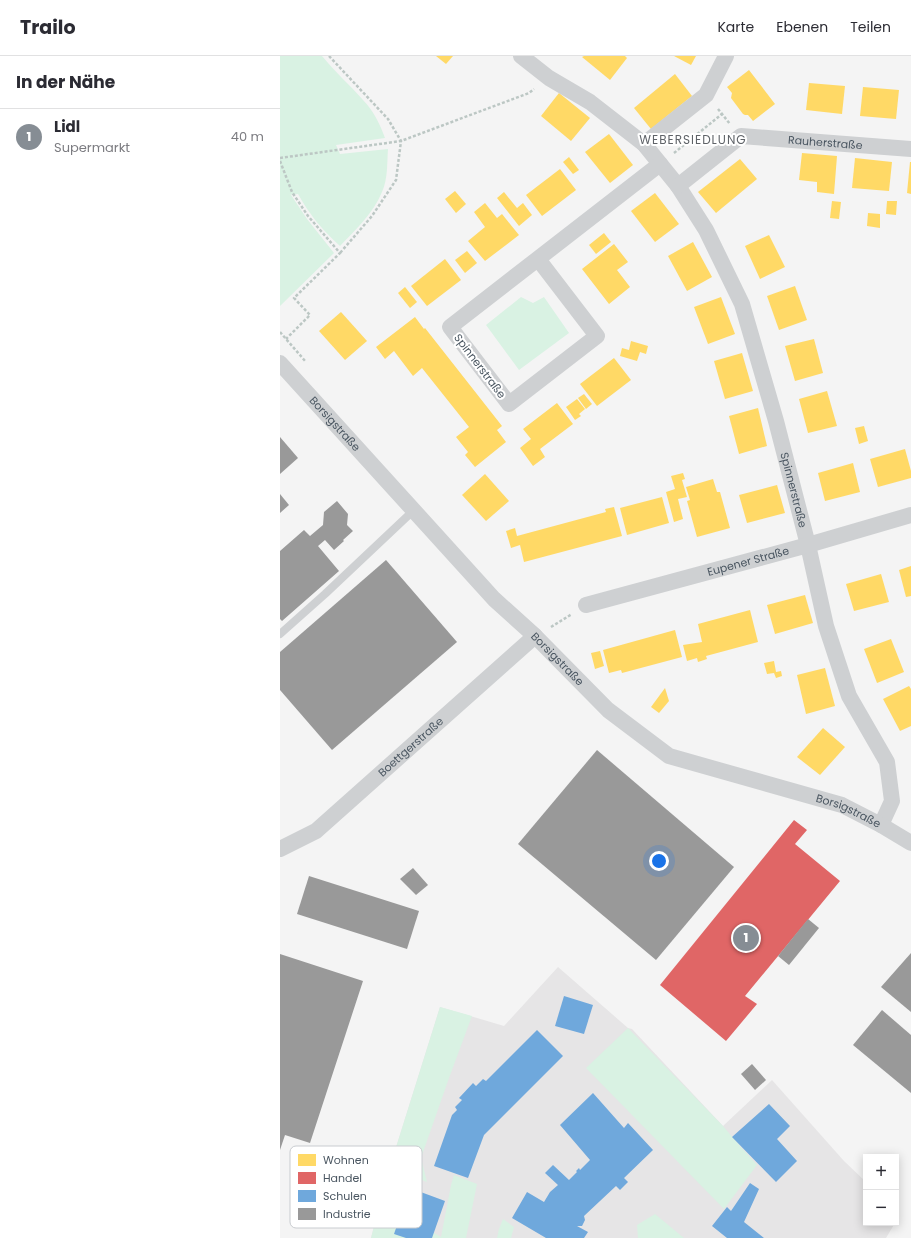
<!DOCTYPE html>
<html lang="de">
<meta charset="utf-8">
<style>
:root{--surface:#fff;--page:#f7f7f7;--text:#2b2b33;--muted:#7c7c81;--line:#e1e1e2;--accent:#868d94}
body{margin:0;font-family:Poppins,sans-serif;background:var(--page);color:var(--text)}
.controls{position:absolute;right:12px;bottom:12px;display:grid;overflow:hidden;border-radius:0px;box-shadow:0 2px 10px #0003}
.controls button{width:36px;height:36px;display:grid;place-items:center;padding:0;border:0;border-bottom:1px solid var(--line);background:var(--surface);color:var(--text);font:20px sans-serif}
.you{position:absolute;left:379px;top:805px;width:14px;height:14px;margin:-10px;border:3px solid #fff;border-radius:50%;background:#1a73e8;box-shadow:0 0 0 6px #1a73e833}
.badge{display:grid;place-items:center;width:26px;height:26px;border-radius:50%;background:var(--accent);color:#fff;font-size:13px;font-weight:700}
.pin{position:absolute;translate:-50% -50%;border:2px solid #fff;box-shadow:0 1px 4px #0006}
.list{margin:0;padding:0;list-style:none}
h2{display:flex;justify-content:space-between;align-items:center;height:52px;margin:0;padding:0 16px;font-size:17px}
h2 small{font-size:13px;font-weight:400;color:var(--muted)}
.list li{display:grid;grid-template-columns:26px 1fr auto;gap:12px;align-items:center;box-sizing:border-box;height:56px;padding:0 16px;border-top:1px solid var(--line)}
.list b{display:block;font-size:15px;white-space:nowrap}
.list p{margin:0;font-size:13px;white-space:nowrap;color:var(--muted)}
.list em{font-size:13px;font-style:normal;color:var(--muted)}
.map{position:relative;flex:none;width:631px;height:1182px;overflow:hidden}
header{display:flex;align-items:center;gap:24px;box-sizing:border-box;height:56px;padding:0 20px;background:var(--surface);border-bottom:1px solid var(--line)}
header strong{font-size:19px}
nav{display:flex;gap:22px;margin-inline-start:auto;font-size:14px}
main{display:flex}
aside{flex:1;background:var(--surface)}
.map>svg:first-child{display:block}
.education{fill:#e6e5e6}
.green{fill:#d9f2e3}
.homes{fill:#ffd966}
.shops{fill:#e06666}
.schools{fill:#6fa8dc}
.industry{fill:#999}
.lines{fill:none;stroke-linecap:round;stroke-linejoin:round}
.path{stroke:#bcc7c4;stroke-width:2.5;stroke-dasharray:3 2;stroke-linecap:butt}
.service{stroke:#ced0d2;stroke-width:8}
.minor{stroke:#ced0d2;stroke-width:16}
.labels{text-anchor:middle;stroke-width:4;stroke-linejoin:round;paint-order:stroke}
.street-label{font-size:11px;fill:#4a5661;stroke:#fff}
.neighbourhood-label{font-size:12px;letter-spacing:1px;fill:#5f6368;stroke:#fff}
.key{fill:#fff;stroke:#c9ccd0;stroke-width:1}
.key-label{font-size:11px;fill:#4a5661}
</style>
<header>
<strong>Trailo</strong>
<nav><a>Karte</a><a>Ebenen</a><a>Teilen</a></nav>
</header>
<main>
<aside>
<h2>In der Nähe<small></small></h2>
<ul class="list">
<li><span class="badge">1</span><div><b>Lidl</b><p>Supermarkt</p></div><em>40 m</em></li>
</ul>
</aside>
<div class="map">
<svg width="631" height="1182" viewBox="0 0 631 1182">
<rect width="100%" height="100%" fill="#f4f4f4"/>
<!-- education -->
<path class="education" d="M278 911 348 972 352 973 443 1070 492 1024 564 1105 586 1126V1167H615L606 1182H91L108 1117 160 951 224 970Z"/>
<!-- green -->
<g class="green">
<path d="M0 0H42C55 16 70 29 83 44 93 54 100 68 105 82L56 89 60 98 108 93C107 107 108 123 102 136 93 158 75 174 60 190 43 175 29 158 18 138L9 139H11L27 163 54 197 0 250V64L16 65 24 67 16 65 0 64Z"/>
<path d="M241 241 253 247 264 241 289 277 239 314 206 269Z"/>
<path d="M160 951 192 960 169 1022 141 1102 147 1126 129 1119 131 1111 109 1117 111 1151 161 1181 171 1129 174 1119 197 1128 186 1182H91L108 1117Z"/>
<path d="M348 972 443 1070 460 1090 477 1109 444 1153 306 1012Z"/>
<path d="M375 1158 404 1182H358L357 1169Z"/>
<path d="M223 1163 234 1171 231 1182H217L219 1173Z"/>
</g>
<!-- homes -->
<g class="homes">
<path d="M156 0H173L166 8Z"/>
<path d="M304 0H345L347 2 330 24 302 1Z"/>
<path d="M394 0H416L411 9Z"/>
<path d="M469 14 495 48 473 65 468 59H465L463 58 451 42 452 37 447 31Z"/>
<path d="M395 18 412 40 371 73 354 52Z"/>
<path d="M529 27 565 30 562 58 526 54Z"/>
<path d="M583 31 619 34 616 63 580 60Z"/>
<path d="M279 37 310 62 291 85 261 60Z"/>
<path d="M329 78 353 109 330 127 305 96Z"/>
<path d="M522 97 557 100 554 138 537 136V126L519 124Z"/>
<path d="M289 101 299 114 293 118 283 106Z"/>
<path d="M575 102 612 106 609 135 572 132Z"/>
<path d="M460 103 477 123 436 157 418 136Z"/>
<path d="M630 106H631V138L627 137Z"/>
<path d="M280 113 296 134 262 160 246 139Z"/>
<path d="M175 135 186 148 176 157 165 143Z"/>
<path d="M224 136 237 152 243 147 252 159 239 170 217 142Z"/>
<path d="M375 137 399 168 375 186 351 155Z"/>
<path d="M552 145 561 146 559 163 550 162Z"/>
<path d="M607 145H617L616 159 606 158Z"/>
<path d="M205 147 217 162 222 158 239 179 205 205 188 185 205 171 194 156Z"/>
<path d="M588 157 600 158V172L587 170Z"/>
<path d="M324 177 331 186 316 198 309 189Z"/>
<path d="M489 179 505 211 480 223 465 190Z"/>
<path d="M413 186 432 221 407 235 388 200Z"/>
<path d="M334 188 348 206 337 214 350 231 329 248 302 213Z"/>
<path d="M187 195 197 207 185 217 175 204Z"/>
<path d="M165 203 181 224 147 250 131 230Z"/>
<path d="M515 230 527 264 499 274 487 240Z"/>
<path d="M125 231 137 246 130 252 118 237Z"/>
<path d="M441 241 455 278 428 288 414 251Z"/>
<path d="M61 256 87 285 65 304 39 275Z"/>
<path d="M135 261 144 273 145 272 222 370 217 374 226 386 195 411 185 399 188 396 176 381 189 371 142 312 133 320 114 295 105 303 96 291Z"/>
<path d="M534 283 543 317 515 325 505 290Z"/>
<path d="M351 285 368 290 366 298 360 296 357 305 340 300 342 292 349 294Z"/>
<path d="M462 297 473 335 445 343 434 305Z"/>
<path d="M334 302 351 324 317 350 300 328Z"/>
<path d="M547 335 557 370 528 377 519 343Z"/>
<path d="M304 338 312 348 306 353 298 342Z"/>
<path d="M297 343 305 353 299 358 301 360 295 364 286 351Z"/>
<path d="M277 347 293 368 260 393 265 401 253 410 240 392 251 383 243 373Z"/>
<path d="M478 352 487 390 459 398 449 360Z"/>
<path d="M584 370 588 385 579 388 575 372Z"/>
<path d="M625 393 631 415V422L598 431 590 403Z"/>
<path d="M573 407 580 436 545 445 538 417Z"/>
<path d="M403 417 405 423 402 424 407 441 398 443 403 463 394 466 386 436 395 433 391 420Z"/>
<path d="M205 418 229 445 206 465 182 439Z"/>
<path d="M433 423 437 436H440L450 472 417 481 407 445 410 444 406 431Z"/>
<path d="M497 429 505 457 467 467 459 439Z"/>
<path d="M382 441 389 467 347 479 340 452Z"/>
<path d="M334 451 342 480 244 506 240 489 231 492 226 475 235 472 237 480 326 456 325 453Z"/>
<path d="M631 510V540L626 541 619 514Z"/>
<path d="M601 518 609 546 574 555 566 528Z"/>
<path d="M525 539 533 567 495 578 487 549Z"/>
<path d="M470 554 478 586 426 600 427 603 418 606 417 602 407 605 403 589 422 586 418 568Z"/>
<path d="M395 574 402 601 342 617 341 614 329 617 323 594Z"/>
<path d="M611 583 624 616 597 627 584 593Z"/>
<path d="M320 595 324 610 315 613 311 597Z"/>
<path d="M494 605 496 616 501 615 502 620 496 622 494 617 487 618 484 607Z"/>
<path d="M545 612 555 650 526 658 517 619Z"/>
<path d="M629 630 631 633V670L620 675 603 643Z"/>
<path d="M385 632 389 645 379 657 371 651Z"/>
<path d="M543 672 565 691 540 719 517 701Z"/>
</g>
<!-- shops -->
<path class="shops" d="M514 764 527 774 515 788 560 825 465 940 477 948 446 985 380 929Z"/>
<!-- schools -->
<g class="schools">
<path d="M284 940 313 949 304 978 275 970Z"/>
<path d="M257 974 283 1000 204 1079 188 1122 154 1110 172 1059 177 1054 175 1051 182 1044 179 1042 193 1027 196 1030 203 1023 206 1025Z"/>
<path d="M313 1037 344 1072 348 1067 373 1094 344 1122 348 1126 340 1134 336 1130 304 1160 305 1164 302 1170H297L308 1176 304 1182H266L232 1162 247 1136 264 1146 270 1136 278 1129 265 1117 273 1109 289 1124 297 1116 296 1115 299 1112 300 1114 310 1104 280 1069Z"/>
<path d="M489 1048 510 1070 497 1083 517 1105 496 1126 452 1081Z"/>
<path d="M470 1127 479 1133 464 1166 484 1182H447L432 1170 447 1151 451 1155Z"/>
<path d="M130 1132 165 1145 152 1182H126L114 1178Z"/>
</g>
<!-- industry -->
<g class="industry">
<path d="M0 381 18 402 0 418Z"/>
<path d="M0 438 9 449 0 457Z"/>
<path d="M57 445 68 458 67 469 73 475 63 484 64 485 54 494 45 484 38 490 59 515 2 565 0 563V495L24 474 30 480 43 469 44 456Z"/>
<path d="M106 504 177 586 52 694 0 634V596Z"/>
<path d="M317 694 454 811 376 904 238 788Z"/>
<path d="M133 812 148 829 136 839 120 823Z"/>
<path d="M29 820 139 855 127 893 17 858Z"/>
<path d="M528 863 539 872 509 909 498 900Z"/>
<path d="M631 897V956L601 931Z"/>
<path d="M0 898 83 925 30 1087 5 1079 0 1094Z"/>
<path d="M602 954 631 979V1037L573 989Z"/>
<path d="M472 1008 486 1024 475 1034 461 1018Z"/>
</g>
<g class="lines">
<!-- path -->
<g class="path">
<path d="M49 0 108 63 121 85 116 124 92 160 60 197"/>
<path d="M438 53 450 68"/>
<path d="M394 97 442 58"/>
<path d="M0 102 121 85 249 37 254 33"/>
<path d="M0 105 12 136 28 160 60 197 14 242 30 259 6 283"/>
<path d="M0 276 26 306"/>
<path d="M271 571 292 558"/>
</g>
<!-- service -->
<path class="service" d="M0 578 45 538 134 454"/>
<!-- minor -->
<g class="minor">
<path id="s1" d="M241 0 269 22 310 46 364 88 398 130 426 174 462 248 496 365 528 489 546 570 569 640 607 706 612 745 601 769"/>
<path d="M364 88 426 39 446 0"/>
<path id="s2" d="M398 130 461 80 631 93"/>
<path d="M258 203 317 280 229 348 170 271 380 108"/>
<path id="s3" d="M0 307 214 543 255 580 328 654 389 700 562 749 601 769 631 787"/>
<path id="s4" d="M306 549 528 489 631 459"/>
<path id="s5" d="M0 793 36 775 255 580"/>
</g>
</g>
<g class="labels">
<!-- street labels -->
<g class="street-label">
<text dy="4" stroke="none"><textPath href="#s2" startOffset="165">Rauherstraße</textPath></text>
<text transform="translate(200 310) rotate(53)" y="4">Spinnerstraße</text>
<text dy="4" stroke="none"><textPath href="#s3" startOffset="82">Borsigstraße</textPath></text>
<text dy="4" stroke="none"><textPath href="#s1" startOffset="533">Spinnerstraße</textPath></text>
<text dy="4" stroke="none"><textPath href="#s4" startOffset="168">Eupener Straße</textPath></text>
<text dy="4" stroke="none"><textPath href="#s3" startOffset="406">Borsigstraße</textPath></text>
<text dy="4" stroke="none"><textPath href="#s5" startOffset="167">Boettgerstraße</textPath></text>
<text dy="4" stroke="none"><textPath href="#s3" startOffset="742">Borsigstraße</textPath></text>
</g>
<!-- neighbourhood labels -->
<g class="neighbourhood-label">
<text x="413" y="88">WEBERSIEDLUNG</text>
</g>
</g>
<!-- legend -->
<rect x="10" y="1090" width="132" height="82" rx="6" class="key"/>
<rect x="18" y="1098" width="18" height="12" fill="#ffd966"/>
<rect x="18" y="1116" width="18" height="12" fill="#e06666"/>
<rect x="18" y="1134" width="18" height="12" fill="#6fa8dc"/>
<rect x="18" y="1152" width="18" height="12" fill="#999"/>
<g class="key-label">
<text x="43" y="1108">Wohnen</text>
<text x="43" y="1126">Handel</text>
<text x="43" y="1144">Schulen</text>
<text x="43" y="1162">Industrie</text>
</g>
</svg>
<div class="controls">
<button>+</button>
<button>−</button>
</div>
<div class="you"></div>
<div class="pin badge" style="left:466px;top:882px">1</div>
</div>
</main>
